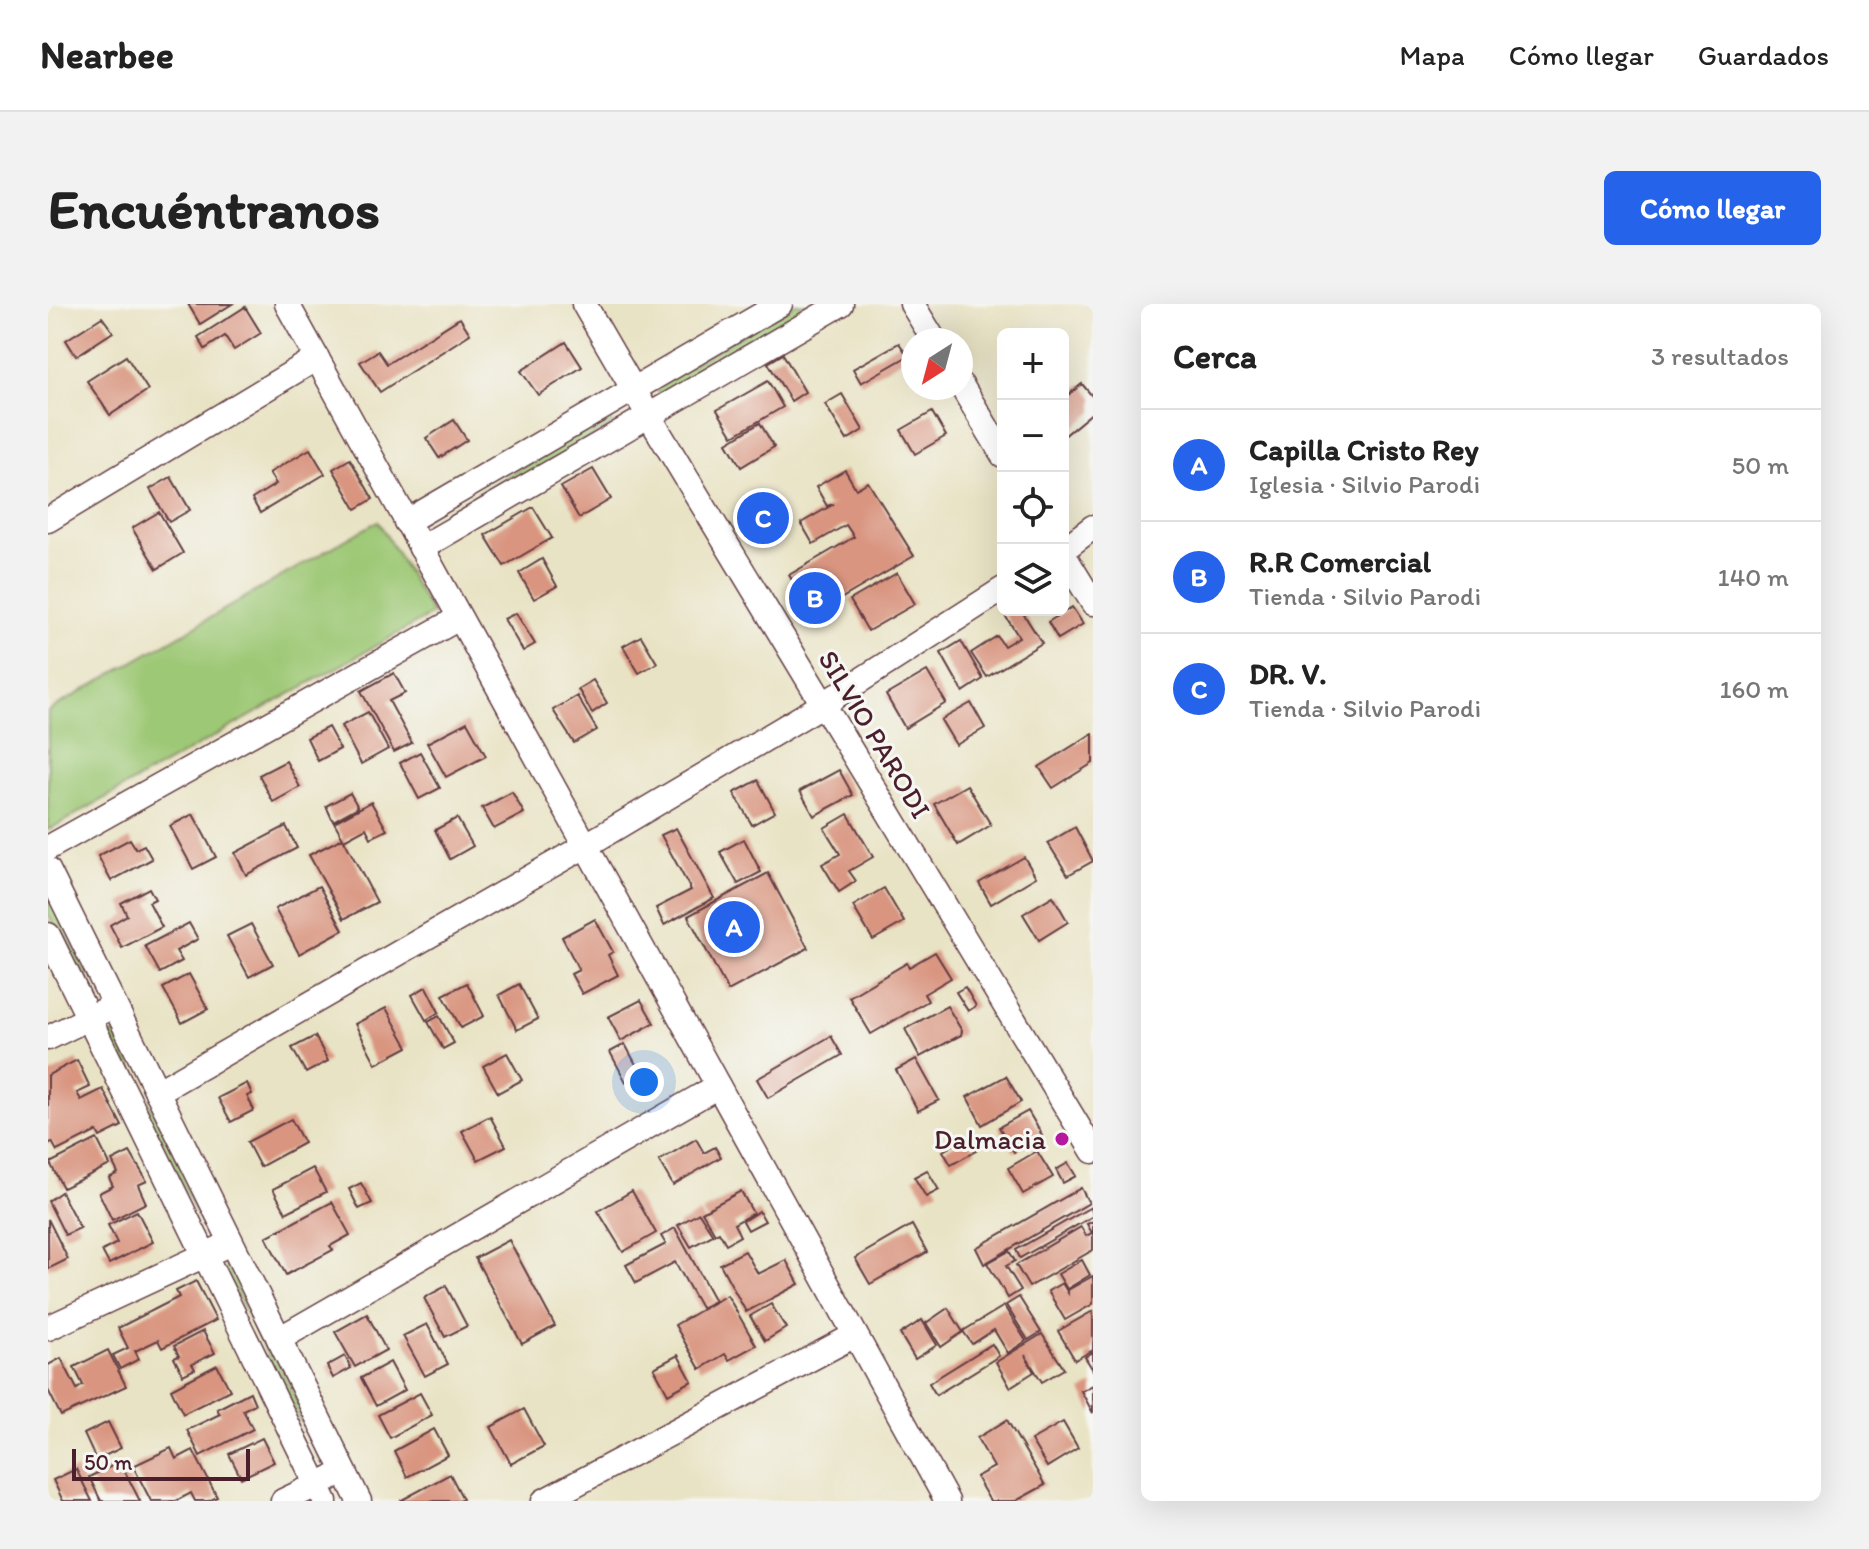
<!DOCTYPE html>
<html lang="es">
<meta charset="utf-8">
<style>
:root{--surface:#fff;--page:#f2f2f2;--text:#222;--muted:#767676;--line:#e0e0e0;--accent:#2563eb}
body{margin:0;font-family:Itim,sans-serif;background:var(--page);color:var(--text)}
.controls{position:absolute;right:24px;top:24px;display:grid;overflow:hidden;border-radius:12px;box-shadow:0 8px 32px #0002}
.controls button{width:72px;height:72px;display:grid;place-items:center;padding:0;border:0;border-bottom:2px solid var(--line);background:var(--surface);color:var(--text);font:40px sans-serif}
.compass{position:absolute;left:853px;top:24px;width:72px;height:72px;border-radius:50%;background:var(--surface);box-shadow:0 8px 32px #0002;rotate:216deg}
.scale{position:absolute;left:24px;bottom:20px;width:178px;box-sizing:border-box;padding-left:8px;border:4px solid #4a1f2b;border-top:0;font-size:22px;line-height:28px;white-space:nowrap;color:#4a1f2b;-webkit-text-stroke:6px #f6f6f2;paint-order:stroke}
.you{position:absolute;left:596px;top:778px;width:28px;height:28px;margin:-20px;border:6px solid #fff;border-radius:50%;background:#1a73e8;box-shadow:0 0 0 12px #1a73e833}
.badge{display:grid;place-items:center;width:52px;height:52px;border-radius:50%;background:var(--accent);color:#fff;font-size:26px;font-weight:700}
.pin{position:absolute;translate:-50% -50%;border:4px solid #fff;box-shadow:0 2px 8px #0006}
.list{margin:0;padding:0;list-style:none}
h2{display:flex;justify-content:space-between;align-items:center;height:104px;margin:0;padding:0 32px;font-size:34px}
h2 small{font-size:26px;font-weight:400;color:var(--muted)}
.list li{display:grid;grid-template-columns:52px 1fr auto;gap:24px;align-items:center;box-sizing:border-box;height:112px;padding:0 32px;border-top:2px solid var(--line)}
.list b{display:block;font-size:30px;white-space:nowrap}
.list p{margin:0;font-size:26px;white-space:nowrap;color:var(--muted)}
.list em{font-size:26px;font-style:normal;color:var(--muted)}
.icon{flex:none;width:44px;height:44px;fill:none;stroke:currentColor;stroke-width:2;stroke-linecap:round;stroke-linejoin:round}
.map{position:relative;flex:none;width:1045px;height:1197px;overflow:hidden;border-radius:12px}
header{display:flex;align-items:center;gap:48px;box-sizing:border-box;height:112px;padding:0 40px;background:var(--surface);border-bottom:2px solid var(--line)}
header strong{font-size:38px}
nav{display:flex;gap:44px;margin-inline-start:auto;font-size:28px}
.intro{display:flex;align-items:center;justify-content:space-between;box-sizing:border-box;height:192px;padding:0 48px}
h1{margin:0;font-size:56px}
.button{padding:20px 36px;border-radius:12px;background:var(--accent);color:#fff;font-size:28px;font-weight:700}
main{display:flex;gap:48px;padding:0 48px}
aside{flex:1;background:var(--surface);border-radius:12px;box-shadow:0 8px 32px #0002}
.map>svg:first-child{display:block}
.green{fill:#9dc875;stroke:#747450;stroke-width:2}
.building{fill:#d99580}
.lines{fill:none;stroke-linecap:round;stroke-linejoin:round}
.street-casing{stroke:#623c42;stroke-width:27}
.street{stroke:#fff;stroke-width:24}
.poi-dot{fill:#b5179e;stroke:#f6f6f2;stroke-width:3}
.labels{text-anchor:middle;stroke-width:6;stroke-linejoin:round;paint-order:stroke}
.street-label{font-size:28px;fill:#4a1f2b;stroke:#f6f6f2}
.poi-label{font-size:28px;fill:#4a1f2b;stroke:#f6f6f2;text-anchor:end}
</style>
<header>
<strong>Nearbee</strong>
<nav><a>Mapa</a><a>Cómo llegar</a><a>Guardados</a></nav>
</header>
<div class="intro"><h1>Encuéntranos</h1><a class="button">Cómo llegar</a></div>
<main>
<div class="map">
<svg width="1045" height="1197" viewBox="0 0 1045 1197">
<rect width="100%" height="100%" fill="#f6f6f2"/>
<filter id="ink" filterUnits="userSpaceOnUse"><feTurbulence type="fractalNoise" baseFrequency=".0125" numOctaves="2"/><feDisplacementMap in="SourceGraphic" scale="16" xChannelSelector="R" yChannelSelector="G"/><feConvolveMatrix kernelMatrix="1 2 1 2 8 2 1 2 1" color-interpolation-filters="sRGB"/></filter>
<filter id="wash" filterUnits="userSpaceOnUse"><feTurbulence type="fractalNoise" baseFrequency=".006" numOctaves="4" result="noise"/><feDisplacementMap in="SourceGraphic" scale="32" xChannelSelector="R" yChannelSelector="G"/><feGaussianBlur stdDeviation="1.8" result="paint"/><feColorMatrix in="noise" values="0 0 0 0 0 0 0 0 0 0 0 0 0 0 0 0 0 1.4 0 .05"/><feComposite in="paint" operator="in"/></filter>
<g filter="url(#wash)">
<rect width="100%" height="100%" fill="#e9e3c5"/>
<!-- green -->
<g class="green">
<path d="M748 0H775L614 92 608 86 610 80Z"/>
<path d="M561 113 564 121 403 215 397 208Z"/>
<path d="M330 217 384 310 0 526V407Z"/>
<path d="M0 590 47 688 43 691 39 689 0 609Z"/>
<path d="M67 729 162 922 161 924H155L62 732Z"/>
<path d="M180 962 184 964 276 1151 272 1156 176 965Z"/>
</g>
<g id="blocks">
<!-- building -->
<g class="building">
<path d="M140 0H184L152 20Z"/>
<path d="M197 3 213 29 186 46 177 32 157 45 150 33Z"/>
<path d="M54 13 65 28 28 52 18 36Z"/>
<path d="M412 14 422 30 332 88 312 58 330 47 339 60Z"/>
<path d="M518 38 534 63 490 91 473 67Z"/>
<path d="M851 39 860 52 813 79 805 65Z"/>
<path d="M735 50 757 88 743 97 720 59Z"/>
<path d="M78 52 100 86 62 111 39 77Z"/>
<path d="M720 77 735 103 685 132 669 106Z"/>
<path d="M1034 80 1045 93V108L1015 133V95Z"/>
<path d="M794 90 815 126 799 136 777 100Z"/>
<path d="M884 108 898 132 867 150 853 126Z"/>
<path d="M406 116 419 136 391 154 378 134Z"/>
<path d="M712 119 726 143 693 163 679 139Z"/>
<path d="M262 145 277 170 212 209 204 195 228 180 221 169Z"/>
<path d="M302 155 325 195 308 205 285 165Z"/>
<path d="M545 165 563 195 531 214 513 183Z"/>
<path d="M797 166 808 185 820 178 866 252 765 311 741 271 806 233 798 221 765 240 753 219 786 200 779 202 768 183Z"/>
<path d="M123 173 142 206 121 218 102 185Z"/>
<path d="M485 203 504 234 456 262 437 231Z"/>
<path d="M111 208 135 249 109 265 84 224Z"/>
<path d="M494 255 509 282 486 295 471 269Z"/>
<path d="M849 269 867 300 820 327 802 296Z"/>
<path d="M1024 303 1035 320 1010 335 1000 318Z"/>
<path d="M962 306H973L994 339 939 373 923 349 949 332 956 342 971 333 956 310Z"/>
<path d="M468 309 487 340 475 347 456 315Z"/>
<path d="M593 332 609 359 591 369 575 342Z"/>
<path d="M913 337 935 375 915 388 893 349Z"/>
<path d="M879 367 898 399 857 424 838 391Z"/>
<path d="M346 369 357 389 341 397 364 439 346 448 313 387Z"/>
<path d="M545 376 559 399 544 409 530 385Z"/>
<path d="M529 392 549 426 526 439 505 406Z"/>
<path d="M923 399 937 424 908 441 893 416Z"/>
<path d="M320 408 340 445 313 460 293 422Z"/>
<path d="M419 418 438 452 398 473 379 439Z"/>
<path d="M280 423 292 445 270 457 259 434Z"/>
<path d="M1045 429V459L1005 484 991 463Z"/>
<path d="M372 448 392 484 371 495 352 459Z"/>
<path d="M238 457 252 483 225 498 211 471Z"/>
<path d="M791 466 805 491 766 512 752 487Z"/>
<path d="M710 476 727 508 704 521 686 489Z"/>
<path d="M919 481 943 521 910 541 886 500Z"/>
<path d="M464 488 476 509 446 525 434 504Z"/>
<path d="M302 489 310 503 285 517 278 502Z"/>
<path d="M323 498 339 526 323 534 318 524 296 536 329 598 296 615 261 551 295 534 286 518Z"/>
<path d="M145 510 168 553 145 565 122 522Z"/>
<path d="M800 510 825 553 801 567 808 577 791 588 774 560 792 550 776 524Z"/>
<path d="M409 514 425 542 402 555 387 526Z"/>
<path d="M238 522 249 544 198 571 187 549Z"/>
<path d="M1027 523 1045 557 1020 571 1000 539Z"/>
<path d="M628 524 666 594 616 621 608 604 643 586 613 531Z"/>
<path d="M82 535 88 545 96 541 104 555 63 577 50 552Z"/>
<path d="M696 535 713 568 690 580 672 548Z"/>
<path d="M976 553 988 573 943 600 931 579Z"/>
<path d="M720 569 760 644 680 687 640 612Z"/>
<path d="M271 582 295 626 251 650 227 605Z"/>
<path d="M101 584 107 595 101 598 114 623 74 644 62 621 79 611 73 599Z"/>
<path d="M836 584 856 618 825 636 805 602Z"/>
<path d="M1005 592 1020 618 991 636 975 610Z"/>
<path d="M547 615 565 648 560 651 570 671 534 690 523 670 531 666 514 633Z"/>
<path d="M141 619 150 635 128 647 134 657 112 669 97 642Z"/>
<path d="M203 620 225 660 201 673 179 632Z"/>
<path d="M887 648 903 674 876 690 880 697 823 730 801 693 859 659 861 663Z"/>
<path d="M141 670 160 705 134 719 115 684Z"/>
<path d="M419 679 436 712 413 724 395 691Z"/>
<path d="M471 680 490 715 469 726 451 691Z"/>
<path d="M378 683 391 708 378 716 364 691Z"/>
<path d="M917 683 928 702 920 707 908 688Z"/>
<path d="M593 696 606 719 573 737 560 713Z"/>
<path d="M899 702 914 727 913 731 872 753 857 725Z"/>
<path d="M338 704 360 743 328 760 307 720Z"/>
<path d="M391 712 406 739 395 745 380 718Z"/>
<path d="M267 732 280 757 258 769 244 744Z"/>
<path d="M783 732 794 751 720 794 709 775Z"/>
<path d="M577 740 593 770 609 761 614 770 590 784 584 775 578 778 562 748Z"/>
<path d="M459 749 474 776 450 789 435 762Z"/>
<path d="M868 755 891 796 870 807 848 766Z"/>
<path d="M29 756 42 783 29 789 33 796 55 785 74 822 52 833 49 827 9 847 4 838 0 840V771Z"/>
<path d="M958 772 973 798 934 821 919 793Z"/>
<path d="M199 779 204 790 199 792 206 806 183 818 170 794Z"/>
<path d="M980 807 994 831 966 848 951 823Z"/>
<path d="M442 812 458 842 430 856 414 827Z"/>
<path d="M243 815 256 839 212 863 199 838Z"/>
<path d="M919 833 928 847 903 861 895 847Z"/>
<path d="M49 835 62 861 15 884 2 859Z"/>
<path d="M648 835 656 849 667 843 673 853 625 881 611 857Z"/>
<path d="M989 847 1005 873 975 890 960 864Z"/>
<path d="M82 848 99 877 90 881 98 899 64 916 51 889 65 882 61 874 70 869 64 857Z"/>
<path d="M1020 859 1028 872 1015 879 1008 866Z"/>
<path d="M265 864 278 888 238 909 225 885Z"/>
<path d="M879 866 891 886 878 893 866 873Z"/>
<path d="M313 879 324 899 311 905 301 885Z"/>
<path d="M1033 884 1041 899 936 960 928 944Z"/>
<path d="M584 887 608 929 575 948 550 907Z"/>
<path d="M693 887 705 909 686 920 692 932 678 940 671 928 667 930 654 908Z"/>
<path d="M13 888 32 924 17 931 0 897Z"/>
<path d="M284 898 302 931 282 942 285 946 238 971 218 933Z"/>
<path d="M1043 903 1045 912 972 954 968 946Z"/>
<path d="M89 907 105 938 61 960 54 947 69 939 60 921Z"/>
<path d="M711 907 717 917 700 926 695 917Z"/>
<path d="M651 909 665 931 643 943 630 921Z"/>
<path d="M0 915 20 955 0 965Z"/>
<path d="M1045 917V946L981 983 968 961 1033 923 1038 932 1044 929 1039 920Z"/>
<path d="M864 921 879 948 822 980 807 954Z"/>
<path d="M627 924 667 997 653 1004 627 958 588 979 578 961 618 940 613 932Z"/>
<path d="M461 936 507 1022 474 1040 427 954Z"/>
<path d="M697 947 710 970 738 956 751 980 698 1008 672 960Z"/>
<path d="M961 947 967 957 958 962 973 986 960 994 939 959Z"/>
<path d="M1034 956 1042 971 1019 985 1010 970Z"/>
<path d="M1045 972V1000L1017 1016 1000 987 1014 979 1020 989V986Z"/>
<path d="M148 977 168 1016 114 1044 110 1036 87 1047 91 1055 72 1065 65 1051 80 1044 70 1024 131 993 128 987Z"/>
<path d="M398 982 419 1022 397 1033 376 994Z"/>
<path d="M679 991 708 1041 681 1056 677 1050 652 1065 627 1021Z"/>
<path d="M971 993 993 1028 980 1036 958 1001Z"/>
<path d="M723 1000 738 1024 717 1037 702 1012Z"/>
<path d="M956 1002 978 1037 960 1049 946 1026 924 1040 915 1027Z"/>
<path d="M900 1004 915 1028 893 1043 878 1019Z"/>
<path d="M1045 1007V1046L1027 1056 1010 1027Z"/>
<path d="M319 1010 338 1046 307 1063 287 1028Z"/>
<path d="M874 1016 889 1041 867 1055 852 1030Z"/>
<path d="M379 1020 400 1060 377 1072 355 1032Z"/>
<path d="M155 1027 167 1049 144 1060 147 1065 135 1071 126 1054 131 1052 126 1042Z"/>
<path d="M994 1030 1016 1065 994 1078 977 1051 986 1068 962 1083 948 1058Z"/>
<path d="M944 1040 951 1052 888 1091 881 1079Z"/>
<path d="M60 1046 78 1082 13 1112 0 1086V1061L13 1054 29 1085 35 1081 26 1063Z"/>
<path d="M1045 1048V1066L1037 1053Z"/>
<path d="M630 1051 644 1077 620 1090 606 1064Z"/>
<path d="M297 1052 303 1064 285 1074 279 1062Z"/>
<path d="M342 1058 357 1086 328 1102 313 1074Z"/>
<path d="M169 1061 182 1086 135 1110 123 1085Z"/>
<path d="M1045 1081V1109L1033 1087Z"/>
<path d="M202 1088 207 1100 195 1106 205 1125 152 1152 139 1126 172 1110 169 1105Z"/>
<path d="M372 1089 384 1111 342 1134 330 1111Z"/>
<path d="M476 1105 496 1142 463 1160 443 1123Z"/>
<path d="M959 1116 997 1181 968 1197H942L928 1173 946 1163 929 1134Z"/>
<path d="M60 1118 73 1144 48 1156 36 1130Z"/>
<path d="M1015 1118 1030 1144 999 1163 983 1136Z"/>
<path d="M386 1125 400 1151 359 1173 346 1147Z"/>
<path d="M214 1134 226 1158 193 1174 181 1150Z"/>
<path d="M123 1144 128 1155 145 1146 169 1193 161 1197H147L143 1189 128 1197H103L85 1162Z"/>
<path d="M72 1158 92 1197H53L41 1173Z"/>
<path d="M28 1165 44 1197H15L5 1176Z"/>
<path d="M402 1170 415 1195 411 1197H352Z"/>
</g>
</g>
</g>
<g filter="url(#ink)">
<use href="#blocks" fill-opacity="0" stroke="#623c42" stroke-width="2"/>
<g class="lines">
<defs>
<g id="street">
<path d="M239 0 899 1197"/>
<path d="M536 0 601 112 1045 847"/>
<path d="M864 0 886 36"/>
<path d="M913 81 955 151"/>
<path d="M0 216 269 54"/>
<path d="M358 218 732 0"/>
<path d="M373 244 793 0"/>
<path d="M1015 246 1045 223"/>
<path d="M1015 250 1045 299"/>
<path d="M0 544 411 314"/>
<path d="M0 566 311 1197"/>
<path d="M0 631 277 1197"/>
<path d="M0 734 55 707"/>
<path d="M109 788 537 542 774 401 955 285"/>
<path d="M0 1024 172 944"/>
<path d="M231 1035 670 782"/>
<path d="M235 1197 283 1174"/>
<path d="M496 1197 807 1031"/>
</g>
</defs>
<!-- street casing -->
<use href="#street" class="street-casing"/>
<!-- street -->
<use href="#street" class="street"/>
</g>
</g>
<!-- markers -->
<circle class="poi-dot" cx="1014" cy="835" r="8"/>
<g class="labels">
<!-- street labels -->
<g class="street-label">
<text transform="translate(827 430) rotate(59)" y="10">SILVIO PARODI</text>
</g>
<!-- poi labels -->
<g class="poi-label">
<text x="998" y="845">Dalmacia</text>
</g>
</g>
</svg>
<div class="controls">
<button>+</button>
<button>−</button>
<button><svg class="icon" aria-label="locate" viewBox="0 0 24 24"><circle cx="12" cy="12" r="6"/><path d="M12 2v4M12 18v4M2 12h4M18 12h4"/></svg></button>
<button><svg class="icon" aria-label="layers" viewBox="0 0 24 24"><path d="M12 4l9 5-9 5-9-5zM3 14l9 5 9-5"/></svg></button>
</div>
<svg class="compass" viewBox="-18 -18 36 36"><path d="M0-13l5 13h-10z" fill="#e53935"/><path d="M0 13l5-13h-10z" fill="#767676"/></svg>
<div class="scale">50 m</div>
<div class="you"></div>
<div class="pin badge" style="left:686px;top:623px">A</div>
<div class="pin badge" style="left:767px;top:294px">B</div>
<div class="pin badge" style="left:715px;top:214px">C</div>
</div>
<aside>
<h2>Cerca<small>3 resultados</small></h2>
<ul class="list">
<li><span class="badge">A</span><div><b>Capilla Cristo Rey</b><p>Iglesia · Silvio Parodi</p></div><em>50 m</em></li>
<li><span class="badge">B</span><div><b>R.R Comercial</b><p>Tienda · Silvio Parodi</p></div><em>140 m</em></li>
<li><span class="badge">C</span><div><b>DR. V.</b><p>Tienda · Silvio Parodi</p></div><em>160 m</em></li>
</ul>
</aside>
</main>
